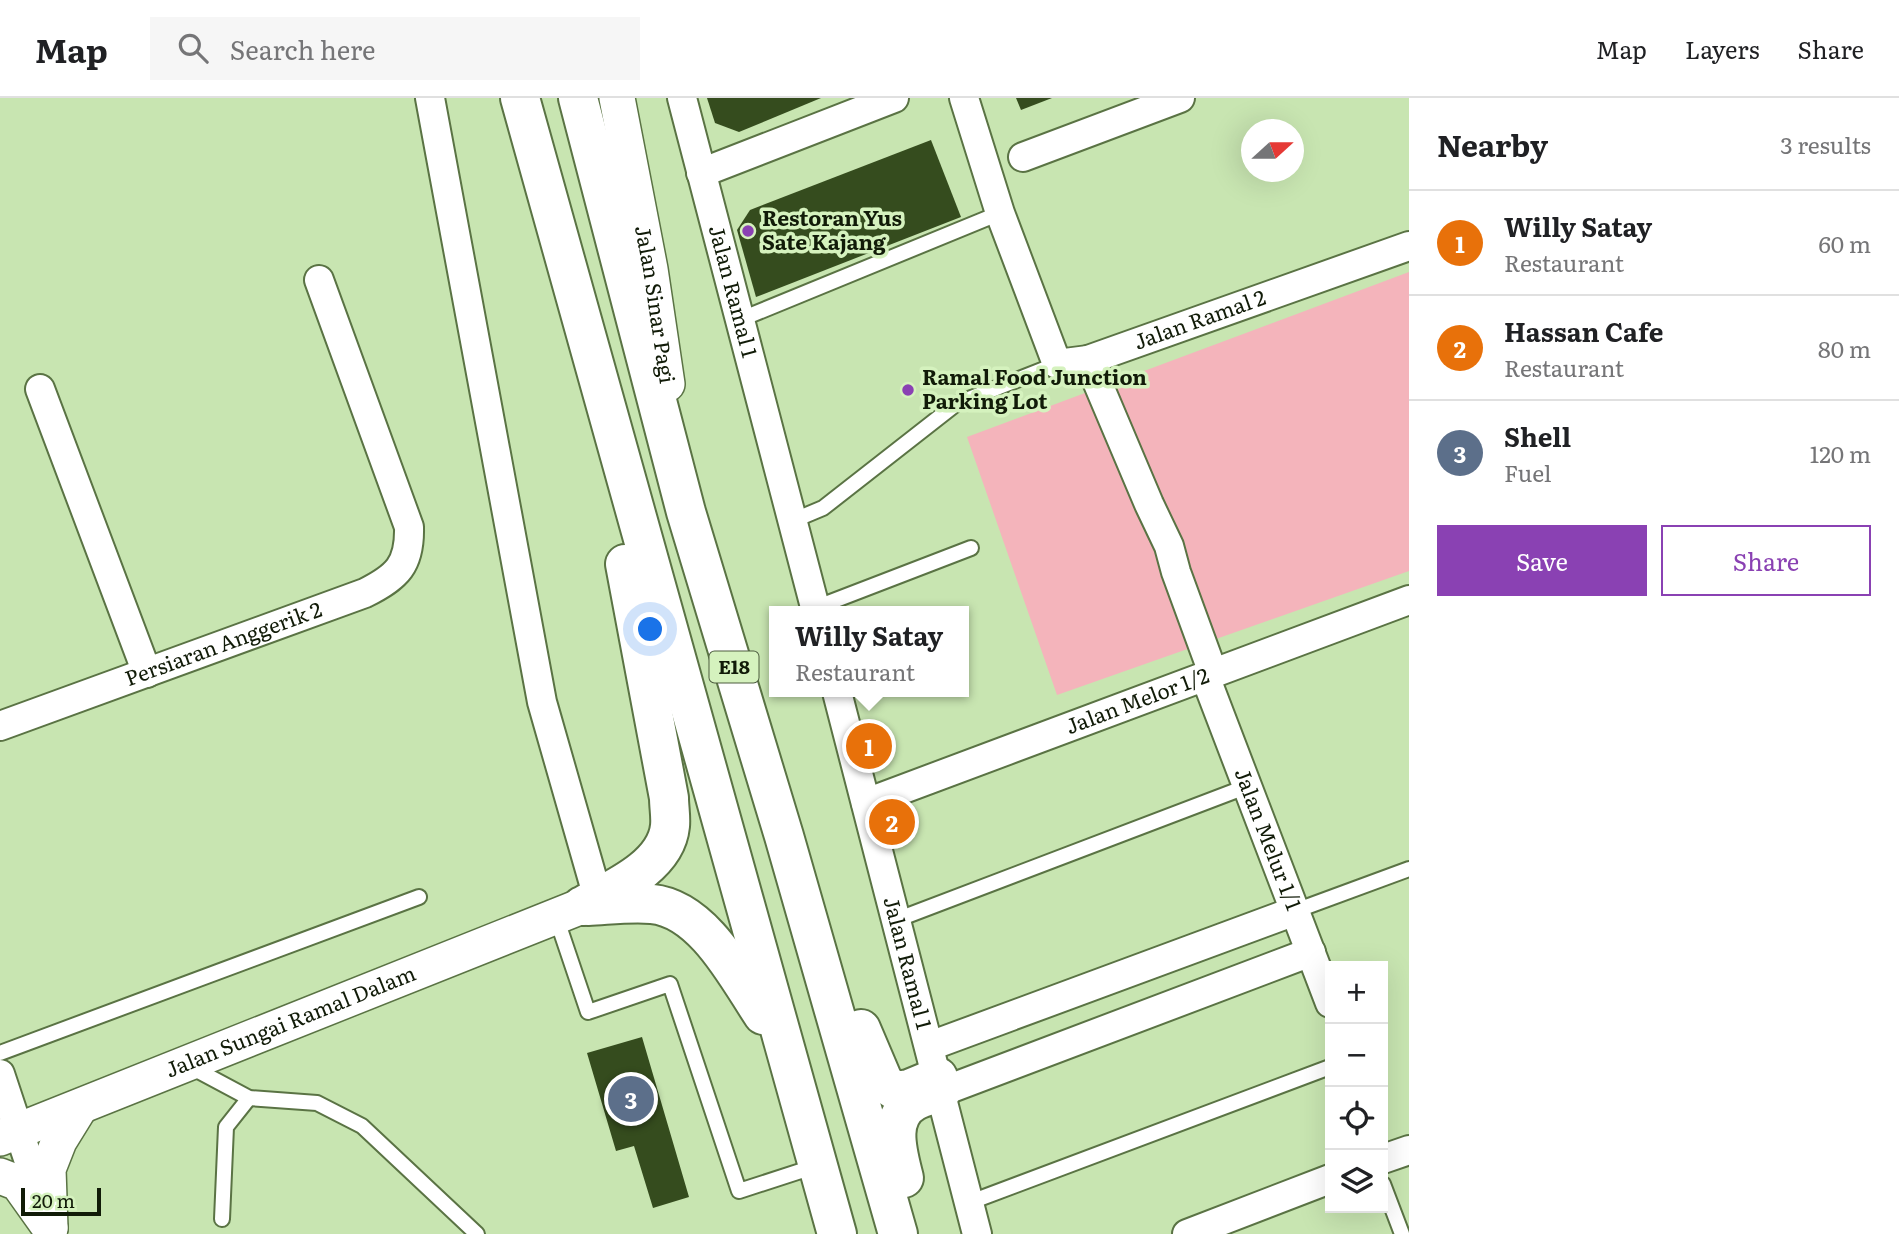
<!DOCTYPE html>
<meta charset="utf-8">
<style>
:root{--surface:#fff;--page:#f6f6f6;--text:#202124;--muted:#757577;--line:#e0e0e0;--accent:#8a41b3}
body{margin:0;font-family:Literata,serif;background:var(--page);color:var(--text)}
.controls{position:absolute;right:21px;bottom:21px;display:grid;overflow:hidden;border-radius:0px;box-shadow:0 7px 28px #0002}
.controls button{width:63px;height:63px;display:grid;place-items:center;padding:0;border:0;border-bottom:2px solid var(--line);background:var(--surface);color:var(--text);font:35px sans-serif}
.compass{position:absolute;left:1241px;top:21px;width:63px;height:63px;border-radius:50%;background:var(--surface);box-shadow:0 7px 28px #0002;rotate:69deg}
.scale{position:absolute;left:21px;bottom:18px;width:80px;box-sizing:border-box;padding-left:7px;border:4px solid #111b08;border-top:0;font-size:19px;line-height:24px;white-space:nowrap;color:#111b08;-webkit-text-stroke:5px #d5f2be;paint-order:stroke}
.you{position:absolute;left:651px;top:532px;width:24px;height:24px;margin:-18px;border:5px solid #fff;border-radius:50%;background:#1a73e8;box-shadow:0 0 0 10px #1a73e833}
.badge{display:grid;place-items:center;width:46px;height:46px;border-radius:50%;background:var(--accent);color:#fff;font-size:23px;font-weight:700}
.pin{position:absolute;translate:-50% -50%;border:4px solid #fff;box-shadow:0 2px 7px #0006}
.popup{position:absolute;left:769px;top:508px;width:200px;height:91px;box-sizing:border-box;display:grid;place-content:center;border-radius:0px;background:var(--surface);filter:drop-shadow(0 2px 5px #0005);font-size:23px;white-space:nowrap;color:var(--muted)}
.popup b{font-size:26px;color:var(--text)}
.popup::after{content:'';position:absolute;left:50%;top:100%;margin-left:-14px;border:14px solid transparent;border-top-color:var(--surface)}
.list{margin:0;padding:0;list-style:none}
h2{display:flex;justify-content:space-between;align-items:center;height:91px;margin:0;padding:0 28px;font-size:30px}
h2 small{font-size:23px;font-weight:400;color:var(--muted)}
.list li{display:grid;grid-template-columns:46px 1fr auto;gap:21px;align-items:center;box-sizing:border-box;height:105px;padding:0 28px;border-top:2px solid var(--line)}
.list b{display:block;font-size:26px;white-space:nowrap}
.list p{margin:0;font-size:23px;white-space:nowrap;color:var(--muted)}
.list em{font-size:23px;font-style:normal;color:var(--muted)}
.actions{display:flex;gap:14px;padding:21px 28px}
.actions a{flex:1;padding:16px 0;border:2px solid var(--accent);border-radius:0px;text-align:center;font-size:24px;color:var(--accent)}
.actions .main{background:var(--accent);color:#fff}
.icon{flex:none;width:38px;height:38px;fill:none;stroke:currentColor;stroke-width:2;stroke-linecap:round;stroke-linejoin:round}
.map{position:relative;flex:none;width:1409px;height:1136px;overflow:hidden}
header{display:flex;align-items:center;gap:42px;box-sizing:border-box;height:98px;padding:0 35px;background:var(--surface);border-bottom:2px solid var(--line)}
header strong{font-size:33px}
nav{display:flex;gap:38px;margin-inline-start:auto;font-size:24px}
.search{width:490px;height:63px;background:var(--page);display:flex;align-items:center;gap:18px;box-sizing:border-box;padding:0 24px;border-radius:0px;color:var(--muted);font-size:26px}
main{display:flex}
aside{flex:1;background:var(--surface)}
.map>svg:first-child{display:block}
.green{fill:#f4b4bb}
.building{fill:#354c1e}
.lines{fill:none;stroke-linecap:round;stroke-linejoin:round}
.service-casing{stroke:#5a7344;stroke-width:18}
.minor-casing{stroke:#5a7344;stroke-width:32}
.tertiary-casing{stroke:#5a7344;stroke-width:38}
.motorway-casing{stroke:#5a7344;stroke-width:42}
.service{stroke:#fff;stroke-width:14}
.minor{stroke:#fff;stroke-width:28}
.tertiary{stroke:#fff;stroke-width:35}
.motorway{stroke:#fff;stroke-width:38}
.poi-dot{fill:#8a41b3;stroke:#d5f2be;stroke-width:2.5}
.labels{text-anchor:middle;stroke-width:7;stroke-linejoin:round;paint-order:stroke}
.shield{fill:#d5f2be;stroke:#4c5c3f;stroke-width:2}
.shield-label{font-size:19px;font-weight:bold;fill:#111b08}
.poi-label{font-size:21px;font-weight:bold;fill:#111b08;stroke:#d5f2be;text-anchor:start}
.street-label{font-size:21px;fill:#111b08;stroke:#d5f2be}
</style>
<header>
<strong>Map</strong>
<div class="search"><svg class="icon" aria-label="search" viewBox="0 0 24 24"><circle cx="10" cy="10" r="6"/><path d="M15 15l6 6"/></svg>Search here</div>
<nav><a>Map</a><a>Layers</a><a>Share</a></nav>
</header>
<main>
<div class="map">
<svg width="1409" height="1136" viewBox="0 0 1409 1136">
<rect width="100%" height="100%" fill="#c8e5b1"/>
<!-- green -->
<path class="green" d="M1409 174V473L1057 597 967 339Z"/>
<!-- building -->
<g class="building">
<path d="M707 0H821L739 34 715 25Z"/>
<path d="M1016 0H1052L1021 12Z"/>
<path d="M931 42 961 119 756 199 737 132 750 112Z"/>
<path d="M642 939 689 1099 653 1110 634 1048 616 1053 587 955Z"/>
</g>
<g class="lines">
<defs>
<g id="service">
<path d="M739 222 1000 115"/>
<path d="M792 423 823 410 956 306 1057 266"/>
<path d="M815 510 971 450"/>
<path d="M1295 813 1409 771"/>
<path d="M556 819 588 914 670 886 739 1093 816 1068"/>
<path d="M896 822 1248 688"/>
<path d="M0 955 419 799"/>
<path d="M191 969 249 1000 317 1005 362 1028 477 1136"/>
<path d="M1383 1086 1402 1136"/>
<path d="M968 1105 1330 969"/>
<path d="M222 1121 226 1029 249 1000"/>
</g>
<g id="minor">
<path d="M430 0 542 604 598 800"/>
<path id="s1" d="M682 0 816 513"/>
<path id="s2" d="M964 0 1000 115 1057 266 1088 262 1409 148"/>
<path d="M1023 59 1180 0"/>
<path d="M701 75 894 0"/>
<path d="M1088 262 1149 406 1169 448 1176 474 1213 575"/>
<path d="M40 291 147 575"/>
<path id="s3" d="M1205 578 1330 905"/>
<path id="s4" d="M837 594 977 1136"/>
<path id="s5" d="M0 628 365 495C397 479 410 467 409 429L319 182"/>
<path id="s6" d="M866 705 1409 502"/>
<path d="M930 948 1295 813"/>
<path d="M0 976 42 1103"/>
<path d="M941 994 1311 854"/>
<path d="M1383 1061 1409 1052"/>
<path d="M1187 1136 1330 1081"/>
</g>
<g id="tertiary">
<path id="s7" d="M617 0 650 171 667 286"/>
<path id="s8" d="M0 1040 582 808"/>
<path d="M0 1078 18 1085 50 1130"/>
<path d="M50 1130 48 1071 59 1043 80 1009"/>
</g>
<g id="motorway">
<path d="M520 0 837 1136"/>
<path d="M578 0 686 414 784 738 898 1136"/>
<path d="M582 808C613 791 666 769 670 728 671 719 669 709 669 700L625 466"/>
<path d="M588 808C609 807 631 804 652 806 704 811 738 880 763 917"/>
<path d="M861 931 884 985 896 993 909 991 938 979"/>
<path d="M904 1080C898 1056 886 1018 915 1003 923 999 933 997 941 994"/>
</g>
</defs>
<!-- service casing -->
<use href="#service" class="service-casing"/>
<!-- minor casing -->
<use href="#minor" class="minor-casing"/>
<!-- tertiary casing -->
<use href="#tertiary" class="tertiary-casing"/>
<!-- motorway casing -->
<use href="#motorway" class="motorway-casing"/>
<!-- service -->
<use href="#service" class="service"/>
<!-- minor -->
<use href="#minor" class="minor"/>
<!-- tertiary -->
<use href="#tertiary" class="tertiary"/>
<!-- motorway -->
<use href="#motorway" class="motorway"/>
</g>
<!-- markers -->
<g class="poi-dot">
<circle cx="748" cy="133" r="7"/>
<circle cx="908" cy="292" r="7"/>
</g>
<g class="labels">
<!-- shield labels -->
<rect class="shield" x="709.5" y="553.5" width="49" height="31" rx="5"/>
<g class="shield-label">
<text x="734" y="576">E18</text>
</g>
<!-- poi labels -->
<g class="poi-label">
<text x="762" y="128">Restoran Yus<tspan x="762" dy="24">Sate Kajang</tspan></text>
<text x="922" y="287">Ramal Food Junction<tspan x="922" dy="24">Parking Lot</tspan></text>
</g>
<!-- street labels -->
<g class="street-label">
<text dy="7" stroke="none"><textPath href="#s1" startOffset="200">Jalan Ramal 1</textPath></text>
<text dy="7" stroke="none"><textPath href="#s7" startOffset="210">Jalan Sinar Pagi</textPath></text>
<text dy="7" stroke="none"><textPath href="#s2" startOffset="432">Jalan Ramal 2</textPath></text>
<text dy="7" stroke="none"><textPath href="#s5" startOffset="238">Persiaran Anggerik 2</textPath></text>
<text dy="7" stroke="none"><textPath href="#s6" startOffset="290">Jalan Melor 1/2</textPath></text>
<text dy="7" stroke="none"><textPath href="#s3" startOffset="175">Jalan Melur 1/1</textPath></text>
<text dy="7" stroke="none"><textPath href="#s4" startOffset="280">Jalan Ramal 1</textPath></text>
<text dy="7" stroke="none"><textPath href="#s8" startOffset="313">Jalan Sungai Ramal Dalam</textPath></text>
</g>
</g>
</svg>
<div class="controls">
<button>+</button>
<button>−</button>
<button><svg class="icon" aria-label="locate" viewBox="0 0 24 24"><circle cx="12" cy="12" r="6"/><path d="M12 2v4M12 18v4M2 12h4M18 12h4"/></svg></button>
<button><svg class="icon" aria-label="layers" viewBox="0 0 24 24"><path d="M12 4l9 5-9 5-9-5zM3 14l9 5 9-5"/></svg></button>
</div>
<svg class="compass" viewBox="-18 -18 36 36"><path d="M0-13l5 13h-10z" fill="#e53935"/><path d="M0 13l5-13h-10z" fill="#757577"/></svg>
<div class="scale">20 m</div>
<div class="you"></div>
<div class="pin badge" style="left:869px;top:648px;background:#e8710a">1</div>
<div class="popup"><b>Willy Satay</b>Restaurant</div>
<div class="pin badge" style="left:892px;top:724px;background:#e8710a">2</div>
<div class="pin badge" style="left:631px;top:1001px;background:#5c6f8a">3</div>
</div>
<aside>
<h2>Nearby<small>3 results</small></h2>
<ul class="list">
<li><span class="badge" style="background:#e8710a">1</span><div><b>Willy Satay</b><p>Restaurant</p></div><em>60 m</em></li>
<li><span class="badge" style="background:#e8710a">2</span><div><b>Hassan Cafe</b><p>Restaurant</p></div><em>80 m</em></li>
<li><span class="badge" style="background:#5c6f8a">3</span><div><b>Shell</b><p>Fuel</p></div><em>120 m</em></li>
</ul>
<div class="actions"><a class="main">Save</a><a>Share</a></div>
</aside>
</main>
